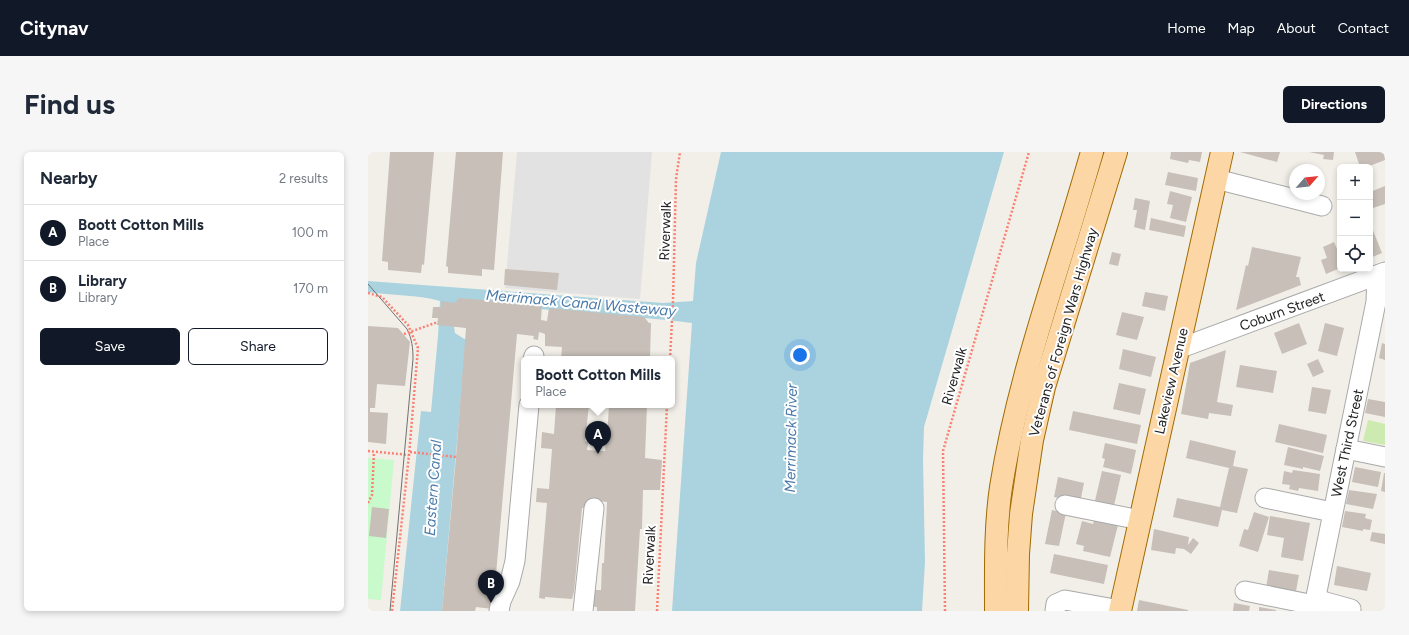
<!DOCTYPE html>
<meta charset="utf-8">
<style>
:root{--surface:#fff;--page:#f6f6f7;--text:#1f2937;--muted:#747a83;--line:#e0e1e3;--accent:#111827}
body{margin:0;font-family:Figtree,sans-serif;background:var(--page);color:var(--text)}
.controls{position:absolute;right:12px;top:12px;display:grid;overflow:hidden;border-radius:6px;box-shadow:0 2px 6px #0003}
.controls button{width:36px;height:36px;display:grid;place-items:center;padding:0;border:0;border-bottom:1px solid var(--line);background:var(--surface);color:var(--text);font:20px sans-serif}
.compass{position:absolute;left:921px;top:12px;width:36px;height:36px;border-radius:50%;background:var(--surface);box-shadow:0 2px 6px #0003;rotate:62deg}
.you{position:absolute;left:432px;top:203px;width:14px;height:14px;margin:-10px;border:3px solid #fff;border-radius:50%;background:#1a73e8;box-shadow:0 0 0 6px #1a73e833}
.badge{display:grid;place-items:center;width:26px;height:26px;border-radius:50%;background:var(--accent);color:#fff;font-size:13px;font-weight:700}
.pin{position:absolute;translate:-50% -33px;filter:drop-shadow(0 1px 2px #0008)}
.pin::after{content:'';position:absolute;top:21px;width:14px;height:12px;background:inherit;clip-path:polygon(0 0,100% 0,50% 100%)}
.popup{position:absolute;left:153px;top:204px;width:154px;height:52px;box-sizing:border-box;display:grid;place-content:center;border-radius:6px;background:var(--surface);filter:drop-shadow(0 1px 3px #0005);font-size:13px;white-space:nowrap;color:var(--muted)}
.popup b{font-size:15px;color:var(--text)}
.popup::after{content:'';position:absolute;left:50%;top:100%;margin-left:-8px;border:8px solid transparent;border-top-color:var(--surface)}
.list{margin:0;padding:0;list-style:none}
h2{display:flex;justify-content:space-between;align-items:center;height:52px;margin:0;padding:0 16px;font-size:17px}
h2 small{font-size:13px;font-weight:400;color:var(--muted)}
.list li{display:grid;grid-template-columns:26px 1fr auto;gap:12px;align-items:center;box-sizing:border-box;height:56px;padding:0 16px;border-top:1px solid var(--line)}
.list b{display:block;font-size:15px;white-space:nowrap}
.list p{margin:0;font-size:13px;white-space:nowrap;color:var(--muted)}
.list em{font-size:13px;font-style:normal;color:var(--muted)}
.actions{display:flex;gap:8px;padding:12px 16px}
.actions a{flex:1;padding:9px 0;border:1px solid var(--accent);border-radius:6px;text-align:center;font-size:14px;color:var(--accent)}
.actions .main{background:var(--accent);color:#fff}
.icon{flex:none;width:22px;height:22px;fill:none;stroke:currentColor;stroke-width:2;stroke-linecap:round;stroke-linejoin:round}
.map{position:relative;flex:none;width:1017px;height:459px;overflow:hidden;border-radius:6px}
header{display:flex;align-items:center;gap:24px;box-sizing:border-box;height:56px;padding:0 20px;background:var(--accent);color:#fff}
header strong{font-size:19px}
nav{display:flex;gap:22px;margin-inline-start:auto;font-size:14px}
.intro{display:flex;align-items:center;justify-content:space-between;box-sizing:border-box;height:96px;padding:0 24px}
h1{margin:0;font-size:28px}
.button{padding:10px 18px;border-radius:6px;background:var(--accent);color:#fff;font-size:14px;font-weight:700}
main{display:flex;gap:24px;padding:0 24px}
aside{flex:1;background:var(--surface);border-radius:6px;box-shadow:0 2px 6px #0003}
.map>svg:first-child{display:block}
.grass{fill:#cdebb0}
.park{fill:#c8facc}
.parking{fill:#e2e2e2}
.water{fill:#aad3df}
.building{fill:#c7bfb8}
.lines{fill:none;stroke-linecap:round;stroke-linejoin:round}
.minor-casing{stroke:#a9a9a9;stroke-width:21}
.major-casing{stroke:#a06b00;stroke-width:24}
.path{stroke:#fa8072;stroke-width:2.5;stroke-dasharray:2 2;stroke-linecap:butt}
.minor{stroke:#fff;stroke-width:19}
.major{stroke:#fcd6a4;stroke-width:22}
.tram{stroke:#707070;stroke-width:1}
.path-bridge{stroke:#fa8072;stroke-width:2.5;stroke-dasharray:2 2;stroke-linecap:butt}
.labels{text-anchor:middle;stroke-width:4;stroke-linejoin:round;paint-order:stroke}
.street-label{font-size:14px;fill:#222;stroke:#fff}
.water-label{font-size:15px;font-style:italic;fill:#4a7aab;stroke:#fff}
</style>
<header>
<strong>Citynav</strong>
<nav><a>Home</a><a>Map</a><a>About</a><a>Contact</a></nav>
</header>
<div class="intro"><h1>Find us</h1><a class="button">Directions</a></div>
<main>
<aside>
<h2>Nearby<small>2 results</small></h2>
<ul class="list">
<li><span class="badge">A</span><div><b>Boott Cotton Mills</b><p>Place</p></div><em>100 m</em></li>
<li><span class="badge">B</span><div><b>Library</b><p>Library</p></div><em>170 m</em></li>
</ul>
<div class="actions"><a class="main">Save</a><a>Share</a></div>
</aside>
<div class="map">
<svg width="1017" height="459" viewBox="0 0 1017 459">
<rect width="100%" height="100%" fill="#f2efe9"/>
<!-- grass -->
<path class="grass" d="M1000 268 1017 272V293L995 289Z"/>
<!-- park -->
<path class="park" d="M0 306 26 308 13 448 0 447Z"/>
<!-- parking -->
<path class="parking" d="M149 0H284L272 147 137 136Z"/>
<!-- water -->
<path class="water" d="M353 0H636L556 275 555 308 557 410 554 459H304L324 171 299 168 89 150 83 157 87 181 98 188 74 459H32L53 259 63 260 70 184 72 149C48 142 24 144 0 140V129L295 151 325 149 328 111Z"/>
<!-- building -->
<g class="building">
<path d="M22 0H66L56 113 54 112 53 121 20 118V110L14 109Z"/>
<path d="M88 0H135L126 118 114 117V124L80 121V115L78 114Z"/>
<path d="M803 0H834L832 10 821 8 820 11 802 7Z"/>
<path d="M872 0H912L909 10Z"/>
<path d="M941 0H966L965 8 955 7 956 3Z"/>
<path d="M987 0H1016L1017 8 999 15H992Z"/>
<path d="M800 20 830 26 828 39 797 33Z"/>
<path d="M1017 34V52L1002 57V40Z"/>
<path d="M802 39 824 45 818 70 802 66 805 53 799 52Z"/>
<path d="M767 46 782 49 777 78 766 75 769 58H765Z"/>
<path d="M783 66 818 74 816 85 781 78Z"/>
<path d="M1004 76 1014 101 1002 106V77Z"/>
<path d="M966 90 972 104V116L958 122 953 108 959 106 955 95Z"/>
<path d="M884 95 933 105 928 125H931L933 133 868 158 878 113 880 114Z"/>
<path d="M744 100 753 102 750 114 741 112Z"/>
<path d="M137 117 191 121 189 138 136 133Z"/>
<path d="M777 140 800 144 797 159 774 154Z"/>
<path d="M91 146 174 153 173 168 179 169 181 156 276 165 281 171H283L282 207H193L194 195 177 194V182L171 180 170 188 165 187 166 184 149 182 125 457 108 455 107 459H74L88 305 98 176 69 173 70 166H64L65 155H73V149L87 151Z"/>
<path d="M754 160 776 165 769 188 748 183Z"/>
<path d="M931 171 939 192 914 202 906 181Z"/>
<path d="M957 171 976 176 969 204 950 199Z"/>
<path d="M0 174 30 176 42 190 37 234 9 232 7 256H2V260L20 261 18 292 0 290Z"/>
<path d="M1014 191 1017 192V208L1011 206Z"/>
<path d="M755 197 788 205 783 225 751 217Z"/>
<path d="M858 198 849 250 865 253 863 264 841 261 840 267 813 262 822 211Z"/>
<path d="M950 207 956 220 945 225 939 212Z"/>
<path d="M872 213 909 219 905 241 868 235Z"/>
<path d="M751 231 778 237 772 263 745 257Z"/>
<path d="M944 235 963 238 958 262 940 259Z"/>
<path d="M1000 247 1017 250V265L997 261Z"/>
<path d="M188 253H221L217 289 220 290 219 298 237 299 238 286H239L241 253H279L277 306 294 308 292 338H275L274 377H272L267 459H229V455L218 454 220 438H233L234 411H236L239 350 219 348 218 356H214L206 440 204 447 177 445V447L171 446 179 351 168 350 169 336 181 337 184 297 173 296 174 280 186 282Z"/>
<path d="M705 259 773 273 769 292 701 278Z"/>
<path d="M911 272 959 283 955 301 907 290Z"/>
<path d="M822 288 868 299 865 314 880 317 869 361 854 358 850 375 805 365 809 346 852 355 861 316 818 306Z"/>
<path d="M737 291 768 298 763 322 735 315 737 307 734 306Z"/>
<path d="M920 295 956 304 952 319 935 315V317L916 313Z"/>
<path d="M987 315 1013 320 1010 335 984 330Z"/>
<path d="M925 318 952 322 950 339 931 336 930 339 921 337 922 333 914 332 916 319 924 321Z"/>
<path d="M734 319 753 323 745 358 726 353Z"/>
<path d="M1016 321H1017V340L1013 339Z"/>
<path d="M690 325 716 331 712 351 686 345Z"/>
<path d="M981 338 1009 342 1005 357 978 352Z"/>
<path d="M4 355 21 357 18 386 1 384Z"/>
<path d="M684 358 698 361 691 394 677 392Z"/>
<path d="M977 359 998 362 997 366 1004 368 1002 378 995 377V379L974 375Z"/>
<path d="M886 360 901 365 890 400 871 394 876 377 880 378Z"/>
<path d="M727 364 751 369 742 405 715 399 716 394 708 392 714 369 725 372Z"/>
<path d="M902 364 942 371 935 409 913 405 916 386 899 383Z"/>
<path d="M786 377 821 385 820 393 825 386 831 391 823 402 816 397 808 396 807 402 783 398Z"/>
<path d="M1004 380 1017 382V392L1002 389Z"/>
<path d="M686 402 740 413 736 432 682 421Z"/>
<path d="M969 414 1003 421 999 439 966 433Z"/>
<path d="M901 418 931 423 928 439 915 437 914 439 898 436Z"/>
<path d="M771 448 820 458V459H769Z"/>
<path d="M866 451 882 454 881 459H865Z"/>
<path d="M891 455 908 458V459H891Z"/>
</g>
<g class="lines">
<defs>
<g id="minor">
<path d="M848 27 954 54"/>
<path d="M810 197 1017 120"/>
<path d="M165 207 166 204"/>
<path d="M978 297 1017 305"/>
<path d="M897 346 964 360"/>
<path d="M697 353 772 368"/>
<path d="M877 439 946 453"/>
<path d="M947 447 983 457 982 459"/>
<path d="M131 459 133 449 142 429 147 409 161 253"/>
<path d="M215 459 226 356"/>
<path d="M687 459 688 452 697 448 752 458"/>
<path d="M945 459 1008 150 1009 123"/>
</g>
<g id="major">
<path d="M628 459C628 418 627 376 633 335 645 259 667 187 690 113 702 75 713 38 724 0"/>
<path d="M649 459 650 402 653 362 664 288 676 235 748 0"/>
<path d="M752 459 854 0"/>
</g>
</defs>
<!-- minor casing -->
<use href="#minor" class="minor-casing"/>
<!-- major casing -->
<use href="#major" class="major-casing"/>
<!-- path -->
<g class="path">
<path d="M0 141 14 145 40 173 50 196 41 303 24 459"/>
<path d="M302 207 305 149 308 27 312 0"/>
<path d="M0 299 41 303"/>
<path d="M42 300 88 305"/>
<path d="M0 351 4 343 6 300"/>
<path d="M289 459 299 253"/>
<path d="M577 459 575 299 661 0"/>
</g>
<!-- minor -->
<use href="#minor" class="minor"/>
<!-- major -->
<use href="#major" class="major"/>
<!-- tram -->
<path class="tram" d="M0 132 39 177C44 187 45 196 45 207L22 459"/>
<!-- path-bridge -->
<path class="path-bridge" d="M36 182 70 170"/>
</g>
<g class="labels">
<!-- street labels -->
<g class="street-label">
<text transform="translate(297 79) rotate(-88)" y="5">Riverwalk</text>
<text transform="translate(914 159) rotate(-20)" y="5">Coburn Street</text>
<text transform="translate(695 180) rotate(-74)" y="5">Veterans of Foreign Wars Highway</text>
<text transform="translate(586 224) rotate(-74)" y="5">Riverwalk</text>
<text transform="translate(803 229) rotate(-77)" y="5">Lakeview Avenue</text>
<text transform="translate(979 291) rotate(-78)" y="5">West Third Street</text>
<text transform="translate(281 403) rotate(-87)" y="5">Riverwalk</text>
</g>
<!-- water labels -->
<g class="water-label">
<text transform="translate(213 151) rotate(5)" y="5">Merrimack Canal Wasteway</text>
<text transform="translate(423 286) rotate(-89)" y="5">Merrimack River</text>
<text transform="translate(65 336) rotate(-86)" y="5">Eastern Canal</text>
</g>
</g>
</svg>
<div class="controls">
<button>+</button>
<button>−</button>
<button><svg class="icon" aria-label="locate" viewBox="0 0 24 24"><circle cx="12" cy="12" r="6"/><path d="M12 2v4M12 18v4M2 12h4M18 12h4"/></svg></button>
</div>
<svg class="compass" viewBox="-18 -18 36 36"><path d="M0-13l5 13h-10z" fill="#e53935"/><path d="M0 13l5-13h-10z" fill="#747a83"/></svg>
<div class="you"></div>
<div class="pin badge" style="left:230px;top:302px">A</div>
<div class="popup"><b>Boott Cotton Mills</b>Place</div>
<div class="pin badge" style="left:123px;top:451px">B</div>
</div>
</main>
